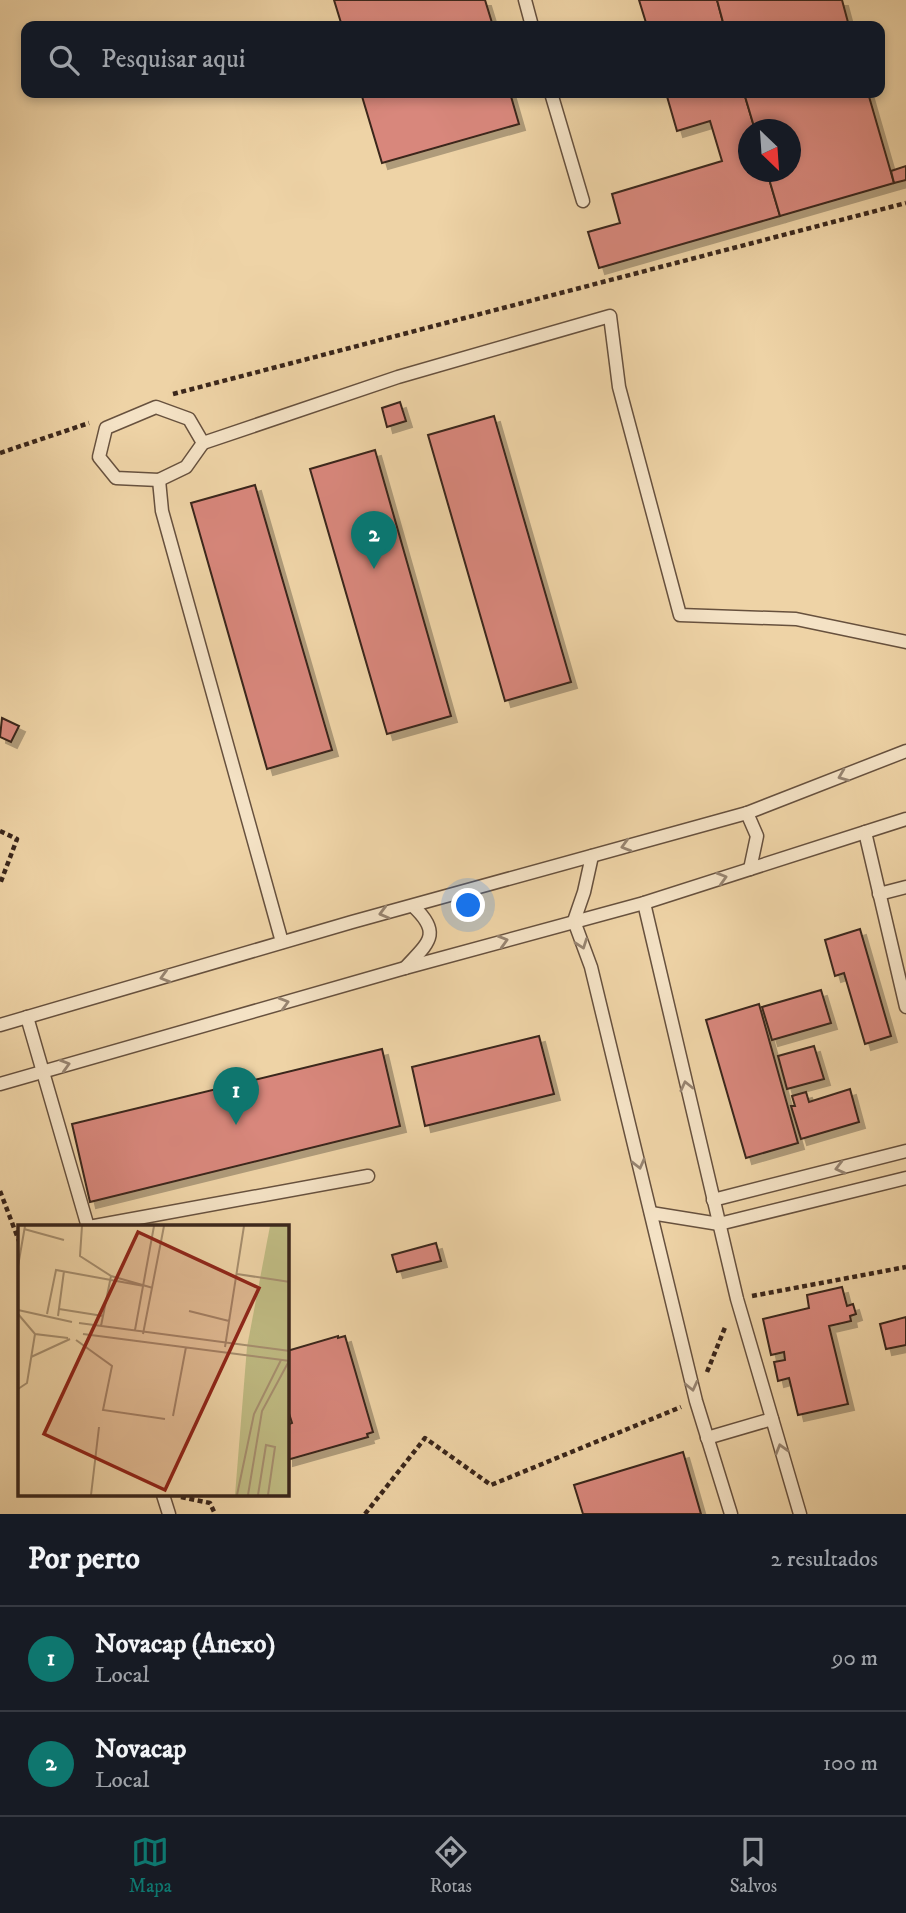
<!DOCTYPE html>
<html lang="pt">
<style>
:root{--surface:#171b24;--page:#242831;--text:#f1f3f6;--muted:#9ea1a6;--line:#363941;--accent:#0f766e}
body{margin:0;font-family:"IM FELL DW Pica",serif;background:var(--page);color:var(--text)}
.compass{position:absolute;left:738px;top:119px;width:63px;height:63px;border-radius:50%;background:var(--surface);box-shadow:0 4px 10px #0003;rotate:155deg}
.you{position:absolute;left:469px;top:906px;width:24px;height:24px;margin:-18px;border:5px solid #fff;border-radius:50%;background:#1a73e8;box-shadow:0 0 0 10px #1a73e833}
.badge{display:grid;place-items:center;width:46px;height:46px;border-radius:50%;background:var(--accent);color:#fff;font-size:23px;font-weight:700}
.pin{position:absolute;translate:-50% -58px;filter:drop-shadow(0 2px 4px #0008)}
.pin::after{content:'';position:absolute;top:37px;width:24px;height:21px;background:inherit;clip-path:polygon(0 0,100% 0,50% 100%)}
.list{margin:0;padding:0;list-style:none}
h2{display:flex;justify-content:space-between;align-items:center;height:91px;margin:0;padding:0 28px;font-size:30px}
h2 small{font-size:23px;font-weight:400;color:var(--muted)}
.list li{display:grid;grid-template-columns:46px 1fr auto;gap:21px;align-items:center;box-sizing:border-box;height:105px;padding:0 28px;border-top:2px solid var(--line)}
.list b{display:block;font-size:26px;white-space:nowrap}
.list p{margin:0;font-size:23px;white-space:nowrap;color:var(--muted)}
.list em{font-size:23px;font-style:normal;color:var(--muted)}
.icon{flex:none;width:38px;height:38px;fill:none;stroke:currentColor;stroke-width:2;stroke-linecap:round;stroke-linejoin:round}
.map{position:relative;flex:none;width:906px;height:1514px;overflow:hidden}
.search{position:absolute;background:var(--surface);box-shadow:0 4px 10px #0003;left:21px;right:21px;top:21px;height:77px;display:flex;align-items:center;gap:18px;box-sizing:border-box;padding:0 24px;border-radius:14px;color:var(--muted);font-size:26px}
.sheet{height:301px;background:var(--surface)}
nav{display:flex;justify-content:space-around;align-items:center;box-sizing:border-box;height:98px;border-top:2px solid var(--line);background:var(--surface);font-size:19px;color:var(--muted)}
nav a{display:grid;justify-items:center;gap:4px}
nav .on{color:var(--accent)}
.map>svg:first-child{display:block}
.building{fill:#d8877b;stroke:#3a261b;stroke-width:2;filter:url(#shadow)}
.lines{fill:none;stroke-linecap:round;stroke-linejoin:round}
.lane-casing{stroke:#67513e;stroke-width:15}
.path{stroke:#3a261b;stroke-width:4.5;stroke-dasharray:5 3.5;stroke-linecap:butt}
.lane{stroke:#f4e2c5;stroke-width:12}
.oneway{stroke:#978470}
.inset-road{fill:none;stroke:#a68e6e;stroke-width:2}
.view{fill:#8f2418;fill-opacity:0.15;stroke:#8f2418;stroke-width:3.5}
.inset-edge{fill:none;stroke:#3a261b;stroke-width:3.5}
</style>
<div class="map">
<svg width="906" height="1514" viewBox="0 0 906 1514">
<defs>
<filter id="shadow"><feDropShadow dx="6" dy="6" stdDeviation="0" flood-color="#0004"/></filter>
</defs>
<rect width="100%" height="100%" fill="#eed3a6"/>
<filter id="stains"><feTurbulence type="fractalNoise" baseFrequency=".00286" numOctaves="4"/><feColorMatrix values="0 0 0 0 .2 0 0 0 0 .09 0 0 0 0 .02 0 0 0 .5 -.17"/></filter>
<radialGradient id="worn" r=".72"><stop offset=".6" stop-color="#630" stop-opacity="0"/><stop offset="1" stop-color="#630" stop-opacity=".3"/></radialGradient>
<!-- building -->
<g class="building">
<path d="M334 0H485L493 26H342Z"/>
<path d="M639 0H717L724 26H647Z"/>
<path d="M717 0H842L849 26H724Z"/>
<path d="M361 93H510L519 124 382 163Z"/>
<path d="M666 93H744L755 130H748V172H767L780 216 599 268 588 232 620 223 612 194 722 161 710 121 677 131Z"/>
<path d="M744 93H868L894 183 780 216 767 172H790V130H755Z"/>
<path d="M906 166V180L894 183 891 171Z"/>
<path d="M400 402 406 421 387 427 382 408Z"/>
<path d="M494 416 571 682 505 701 428 435Z"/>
<path d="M375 450 451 716 387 734 310 469Z"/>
<path d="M255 485 332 750 267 769 191 503Z"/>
<path d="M2 718 19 726 11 742 0 737Z"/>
<path d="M860 929 891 1036 865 1044 844 973 835 976 825 940Z"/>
<path d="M821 990 831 1023 772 1040 762 1007Z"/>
<path d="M759 1004 798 1143 746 1158 706 1020Z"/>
<path d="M539 1036 554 1094 425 1126 412 1067Z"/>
<path d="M814 1046 824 1079 787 1089 778 1056Z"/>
<path d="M382 1049 400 1126 90 1202 72 1124Z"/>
<path d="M850 1089 859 1122 801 1139 791 1106H795L792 1096 806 1092 809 1102Z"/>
<path d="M436 1243 441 1261 397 1272 392 1255Z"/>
<path d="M842 1287 847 1306 853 1304 856 1314 850 1316 851 1321 829 1326 848 1404 798 1415 789 1378 778 1381 774 1362 785 1360 784 1352 771 1355 763 1319 809 1308 807 1295Z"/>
<path d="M906 1317V1345L886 1349 880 1324Z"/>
<path d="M338 1336V1338L345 1336 373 1432 367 1434 368 1437 287 1460V1425L292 1423 287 1407V1351Z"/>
<path d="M683 1452 701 1514H583L574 1485Z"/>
</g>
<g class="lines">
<defs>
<g id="lane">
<path d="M525 0 532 26"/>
<path d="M551 93 583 201"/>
<path d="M156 407 189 419 203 443 186 467 159 480 116 478 99 457 106 428Z"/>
<path d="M203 443 398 377 610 316 619 387 680 615 796 619 906 642"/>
<path d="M159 480 162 511 282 942"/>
<path d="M747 813 757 836 750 869"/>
<path d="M865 832 906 1007"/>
<path d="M592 856 584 892 574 921 591 967 696 1401 731 1514"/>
<path d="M879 894 906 887"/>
<path d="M644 903 737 1299 800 1514"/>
<path d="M405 968C428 943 443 934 413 906"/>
<path d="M27 1017 88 1227"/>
<path d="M0 1025 352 922 747 813 906 751"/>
<path d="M0 1084 405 968 644 903 906 819"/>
<path d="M713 1200 906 1151"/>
<path d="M651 1213 719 1224 906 1178"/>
<path d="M89 1227 368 1176"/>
<path d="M707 1438 772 1419"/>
<path d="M163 1495 169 1514"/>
</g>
</defs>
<!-- lane casing -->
<use href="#lane" class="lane-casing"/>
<!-- path -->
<g class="path">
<path d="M173 394 906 203"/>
<path d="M0 453 89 423"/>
<path d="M0 831 17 839 0 884"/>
<path d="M0 1191 19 1241"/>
<path d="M752 1296 906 1267"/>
<path d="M707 1372 726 1325"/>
<path d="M181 1497 210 1503 215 1514"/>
<path d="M365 1514 425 1438 491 1485 681 1407"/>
</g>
<!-- lane -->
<use href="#lane" class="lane"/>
</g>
<!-- one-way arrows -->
<defs><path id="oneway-chevron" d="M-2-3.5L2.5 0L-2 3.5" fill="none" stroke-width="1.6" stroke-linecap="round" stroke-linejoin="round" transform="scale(1.75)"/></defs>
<g class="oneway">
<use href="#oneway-chevron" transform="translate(843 776) rotate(158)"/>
<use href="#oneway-chevron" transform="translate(626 846) rotate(164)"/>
<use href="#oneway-chevron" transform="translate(722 878) rotate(-17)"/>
<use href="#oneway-chevron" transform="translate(384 913) rotate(165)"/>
<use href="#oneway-chevron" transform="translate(503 941) rotate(-16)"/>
<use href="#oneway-chevron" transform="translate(582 944) rotate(70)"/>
<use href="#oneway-chevron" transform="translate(165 977) rotate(164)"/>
<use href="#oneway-chevron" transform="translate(284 1003) rotate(-16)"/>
<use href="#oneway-chevron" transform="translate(65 1065) rotate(-16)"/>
<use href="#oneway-chevron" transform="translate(686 1086) rotate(-103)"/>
<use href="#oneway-chevron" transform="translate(639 1164) rotate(76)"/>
<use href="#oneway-chevron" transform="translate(840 1168) rotate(166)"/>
<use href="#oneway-chevron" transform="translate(692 1386) rotate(77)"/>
<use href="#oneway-chevron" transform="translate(781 1449) rotate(-106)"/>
</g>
<!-- overview -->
<g transform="translate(18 1225)">
<rect width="271" height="271" fill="#eed3a6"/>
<path d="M252 1H271V270H217L229 122Z" fill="#bfba82"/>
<path class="inset-road" d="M64 1 62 31 93 51 83 101M6 4 46 15M0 41 7 1M219 49 272 57M93 51 135 63M41 84 85 91M0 85 54 97M171 86 211 96M0 89 17 109 50 113M29 89 38 45 126 61M40 91 46 46M61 98 272 126M117 105 136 1M65 109 272 136M125 109 146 1M58 115 94 141 85 185 147 194M207 122 226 1M13 132 52 114M0 164 9 158 17 109M155 191 168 122M73 270 81 202M219 270 236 189 263 135M230 270 244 186 271 136M240 270 248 220 257 222 250 270"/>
<path class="view" d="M120 7 241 63 147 265 26 209Z"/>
<rect width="271" height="271" class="inset-edge"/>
</g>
<rect width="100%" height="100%" filter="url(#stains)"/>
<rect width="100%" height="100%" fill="url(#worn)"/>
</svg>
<svg class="compass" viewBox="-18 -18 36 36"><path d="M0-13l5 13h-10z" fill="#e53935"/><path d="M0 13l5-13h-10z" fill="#9ea1a6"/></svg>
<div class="you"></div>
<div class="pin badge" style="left:236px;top:1125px">1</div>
<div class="pin badge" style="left:374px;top:569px">2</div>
<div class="search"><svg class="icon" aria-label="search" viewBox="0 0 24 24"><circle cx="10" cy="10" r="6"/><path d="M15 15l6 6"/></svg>Pesquisar aqui</div>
</div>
<section class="sheet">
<h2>Por perto<small>2 resultados</small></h2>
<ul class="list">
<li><span class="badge">1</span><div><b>Novacap (Anexo)</b><p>Local</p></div><em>90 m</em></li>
<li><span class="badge">2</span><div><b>Novacap</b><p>Local</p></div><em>100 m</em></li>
</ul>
</section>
<nav>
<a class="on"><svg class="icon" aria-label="map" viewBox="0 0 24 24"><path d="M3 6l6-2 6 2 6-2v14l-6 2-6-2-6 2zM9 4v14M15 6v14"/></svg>Mapa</a>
<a><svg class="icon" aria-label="directions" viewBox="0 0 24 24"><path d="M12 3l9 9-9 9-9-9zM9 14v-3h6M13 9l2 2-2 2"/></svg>Rotas</a>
<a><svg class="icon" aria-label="saved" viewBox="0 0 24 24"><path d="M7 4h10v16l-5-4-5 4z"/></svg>Salvos</a>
</nav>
